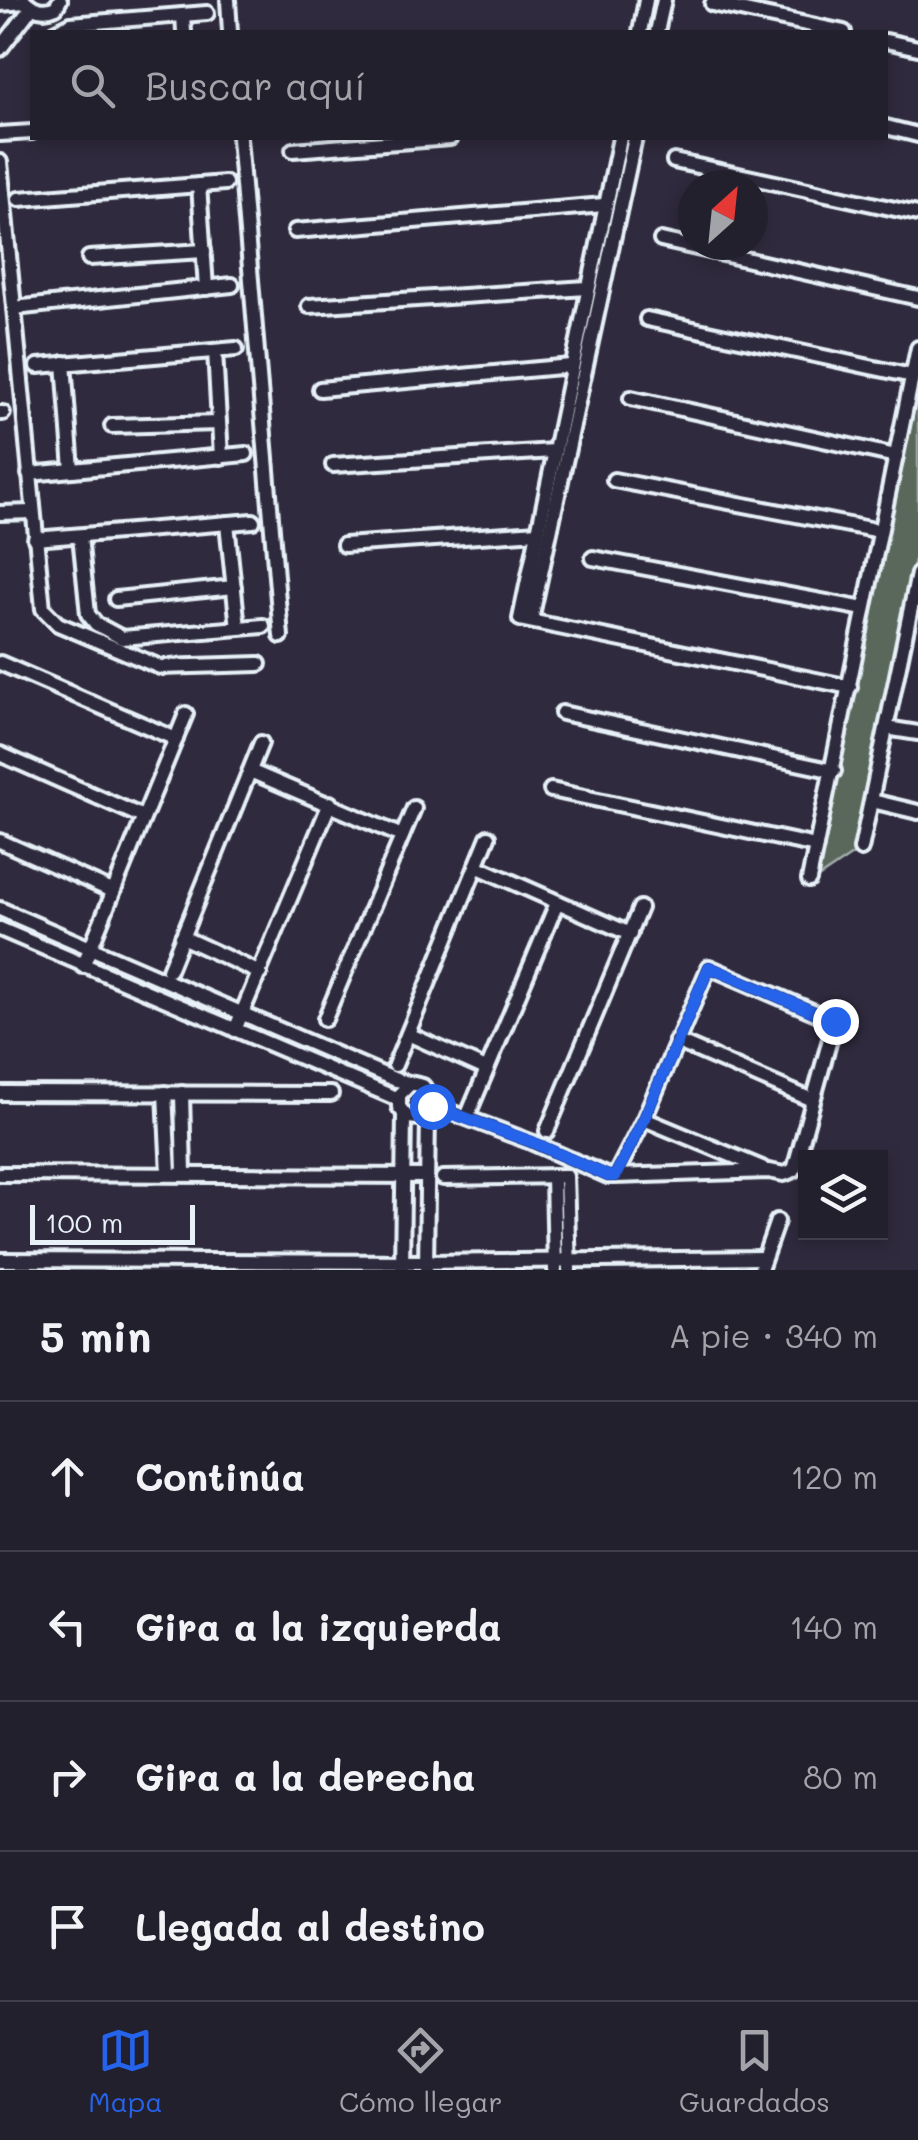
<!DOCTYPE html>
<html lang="es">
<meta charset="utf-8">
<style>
:root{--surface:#23202e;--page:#2b2836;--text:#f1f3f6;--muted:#a3a3aa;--line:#403e4a;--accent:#2563eb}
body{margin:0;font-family:Mali,sans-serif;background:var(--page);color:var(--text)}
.controls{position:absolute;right:30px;bottom:30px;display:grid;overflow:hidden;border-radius:0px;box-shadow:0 5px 15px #0003}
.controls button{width:90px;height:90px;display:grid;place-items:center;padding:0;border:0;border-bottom:2px solid var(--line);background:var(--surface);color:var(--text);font:50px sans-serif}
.compass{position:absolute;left:678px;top:170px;width:90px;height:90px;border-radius:50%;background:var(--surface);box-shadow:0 5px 15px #0003;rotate:27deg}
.scale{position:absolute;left:30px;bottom:25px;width:165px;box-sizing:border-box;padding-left:10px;border:5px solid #e8f1f8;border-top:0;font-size:28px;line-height:35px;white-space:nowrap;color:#e8f1f8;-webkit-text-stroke:8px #2f2a3d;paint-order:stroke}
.stop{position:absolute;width:30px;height:30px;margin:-22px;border:8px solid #2563eb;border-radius:50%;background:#fff}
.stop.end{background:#2563eb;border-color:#fff;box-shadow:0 2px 10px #0008}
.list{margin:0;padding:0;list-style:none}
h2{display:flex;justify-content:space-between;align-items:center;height:130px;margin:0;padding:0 40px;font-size:42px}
h2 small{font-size:32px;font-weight:400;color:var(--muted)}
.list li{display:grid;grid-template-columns:65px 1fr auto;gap:30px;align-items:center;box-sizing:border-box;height:150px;padding:0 40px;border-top:2px solid var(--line)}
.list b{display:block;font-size:38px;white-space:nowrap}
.list em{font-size:32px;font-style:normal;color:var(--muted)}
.icon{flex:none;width:55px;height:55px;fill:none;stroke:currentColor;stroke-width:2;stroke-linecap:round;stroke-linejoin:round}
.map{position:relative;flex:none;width:918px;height:1270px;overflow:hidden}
.search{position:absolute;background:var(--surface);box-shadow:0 5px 15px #0003;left:30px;right:30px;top:30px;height:110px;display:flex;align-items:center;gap:25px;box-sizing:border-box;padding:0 35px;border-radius:0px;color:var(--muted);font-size:38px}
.sheet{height:730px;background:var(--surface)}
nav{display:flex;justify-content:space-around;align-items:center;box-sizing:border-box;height:140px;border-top:2px solid var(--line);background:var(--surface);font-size:28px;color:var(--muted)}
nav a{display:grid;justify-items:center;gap:5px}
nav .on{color:var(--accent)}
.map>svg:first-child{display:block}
.green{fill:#5a675c;stroke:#a1acaa;stroke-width:2.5}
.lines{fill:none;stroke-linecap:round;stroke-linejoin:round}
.minor-casing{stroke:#e8f1f8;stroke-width:20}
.minor{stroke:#2f2a3d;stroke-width:12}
.route{stroke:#2563eb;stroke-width:12}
</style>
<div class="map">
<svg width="918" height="1270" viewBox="0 0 918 1270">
<rect width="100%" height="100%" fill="#2f2a3d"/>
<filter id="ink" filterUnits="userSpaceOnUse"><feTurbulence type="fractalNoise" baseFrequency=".01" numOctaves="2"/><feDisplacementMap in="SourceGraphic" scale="20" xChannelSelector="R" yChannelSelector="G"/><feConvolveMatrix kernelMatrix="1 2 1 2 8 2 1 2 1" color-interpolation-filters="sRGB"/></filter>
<g filter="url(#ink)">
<!-- green -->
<path class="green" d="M918 389V544L855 853 818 878Z"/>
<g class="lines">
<defs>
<g id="minor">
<path d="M24 0C33 9 43 13 56 7L60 0"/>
<path d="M228 0 230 32"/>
<path d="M0 4 25 2"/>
<path d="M712 4 844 32"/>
<path d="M183 15 184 32"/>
<path d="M55 32 71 24 207 13"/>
<path d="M640 32 646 0"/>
<path d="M657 32 664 0"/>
<path d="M886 41 918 48"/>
<path d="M0 49 32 7"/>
<path d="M886 127 918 135"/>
<path d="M0 134 32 132"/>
<path d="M239 138 281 636"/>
<path d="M620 138 520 619 850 687"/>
<path d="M293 150 450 138"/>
<path d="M674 161 918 214"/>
<path d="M0 162 43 609 58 624 160 667 259 664"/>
<path d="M199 185 206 288"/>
<path d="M19 199 225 183"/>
<path d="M295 231 604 205"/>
<path d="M661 240 918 298"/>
<path d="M89 258 204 251"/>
<path d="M309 306 587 288"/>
<path d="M14 308 232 285"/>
<path d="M647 319 912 376"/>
<path d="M215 351 221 457"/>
<path d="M64 363 72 470"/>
<path d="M38 366 236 349"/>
<path d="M320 389 571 366"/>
<path d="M631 398 896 456"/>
<path d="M0 413H3"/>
<path d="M112 426 219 423"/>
<path d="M333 465 554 451"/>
<path d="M29 474 246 454"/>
<path d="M614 480 880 531"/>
<path d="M0 513 32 512"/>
<path d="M227 523 238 628"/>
<path d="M80 536 88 614 96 624 122 638 263 626"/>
<path d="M35 539 253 521"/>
<path d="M344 545 538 532"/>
<path d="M593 558 864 609"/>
<path d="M116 599 234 587"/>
<path d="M531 620 635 138"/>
<path d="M0 663 176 739"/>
<path d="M562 713 834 771"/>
<path d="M886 728 918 733"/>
<path d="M0 754 143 817"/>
<path d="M250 771 402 836"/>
<path d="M551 790 816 846"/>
<path d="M872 801 918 812"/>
<path d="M0 841 112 891"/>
<path d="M861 849 918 574"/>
<path d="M476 866 630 934"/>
<path d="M809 880 918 348"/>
<path d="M0 909 396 1080 423 1086 433 1101 431 1110 420 1118 407 1117 399 1107V1095L409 1085"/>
<path d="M0 929 398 1099"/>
<path d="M182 937 260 973"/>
<path d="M83 966 186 714"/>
<path d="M169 970 261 743"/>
<path d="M325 1019 414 808"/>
<path d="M235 1030 330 803"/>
<path d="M408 1034 486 1069"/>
<path d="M676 1041 812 1100"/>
<path d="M395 1065 488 837"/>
<path d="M0 1093 331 1094"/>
<path d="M165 1093 169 1174"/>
<path d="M182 1093 184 1174"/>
<path d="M432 1105 531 1142 608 1176H615L769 1171 784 1174 794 1170 835 1021 709 967 644 1119 615 1176"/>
<path d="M467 1117 557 903"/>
<path d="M644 1119 762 1168"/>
<path d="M547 1131 640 908"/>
<path d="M0 1174 427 1176"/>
<path d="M553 1176 555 1270"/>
<path d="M443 1178 566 1176 569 1270"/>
<path d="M0 1260 426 1262 763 1258"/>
<path d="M426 1268 428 1113"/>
<path d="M402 1270 404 1114"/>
<path d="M760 1270 777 1221"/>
</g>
</defs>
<!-- minor casing -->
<use href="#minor" class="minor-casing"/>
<!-- minor -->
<use href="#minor" class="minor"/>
</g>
</g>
<g class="lines" filter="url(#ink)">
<!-- route -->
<path class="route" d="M432 1106 532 1142 608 1176H615L644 1119 709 967 835 1021"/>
</g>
</svg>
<div class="controls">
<button><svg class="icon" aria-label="layers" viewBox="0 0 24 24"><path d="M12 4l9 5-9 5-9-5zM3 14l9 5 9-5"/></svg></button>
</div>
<svg class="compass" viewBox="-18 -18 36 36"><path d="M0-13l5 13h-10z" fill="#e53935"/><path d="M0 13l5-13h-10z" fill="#a3a3aa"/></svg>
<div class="scale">100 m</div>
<div class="stop" style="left:432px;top:1106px"></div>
<div class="stop end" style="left:835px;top:1021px"></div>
<div class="search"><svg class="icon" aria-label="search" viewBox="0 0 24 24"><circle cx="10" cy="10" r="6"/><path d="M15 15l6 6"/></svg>Buscar aquí</div>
</div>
<section class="sheet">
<h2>5 min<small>A pie · 340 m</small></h2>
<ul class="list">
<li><svg class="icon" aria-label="ahead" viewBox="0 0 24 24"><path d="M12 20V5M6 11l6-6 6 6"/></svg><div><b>Continúa</b></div><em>120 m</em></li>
<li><svg class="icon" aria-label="left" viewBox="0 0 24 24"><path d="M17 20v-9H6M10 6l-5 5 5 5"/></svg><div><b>Gira a la izquierda</b></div><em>140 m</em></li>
<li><svg class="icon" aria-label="right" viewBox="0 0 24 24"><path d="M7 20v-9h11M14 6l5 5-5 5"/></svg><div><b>Gira a la derecha</b></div><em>80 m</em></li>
<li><svg class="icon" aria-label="arrive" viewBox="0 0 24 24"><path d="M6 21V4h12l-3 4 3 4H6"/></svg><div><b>Llegada al destino</b></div></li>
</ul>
</section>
<nav>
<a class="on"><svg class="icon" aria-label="map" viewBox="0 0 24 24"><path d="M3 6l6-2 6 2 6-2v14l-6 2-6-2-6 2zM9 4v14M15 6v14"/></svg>Mapa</a>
<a><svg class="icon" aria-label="directions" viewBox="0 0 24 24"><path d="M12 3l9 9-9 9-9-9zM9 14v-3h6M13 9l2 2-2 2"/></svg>Cómo llegar</a>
<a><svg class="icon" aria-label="saved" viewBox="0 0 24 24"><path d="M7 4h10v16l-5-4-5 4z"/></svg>Guardados</a>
</nav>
